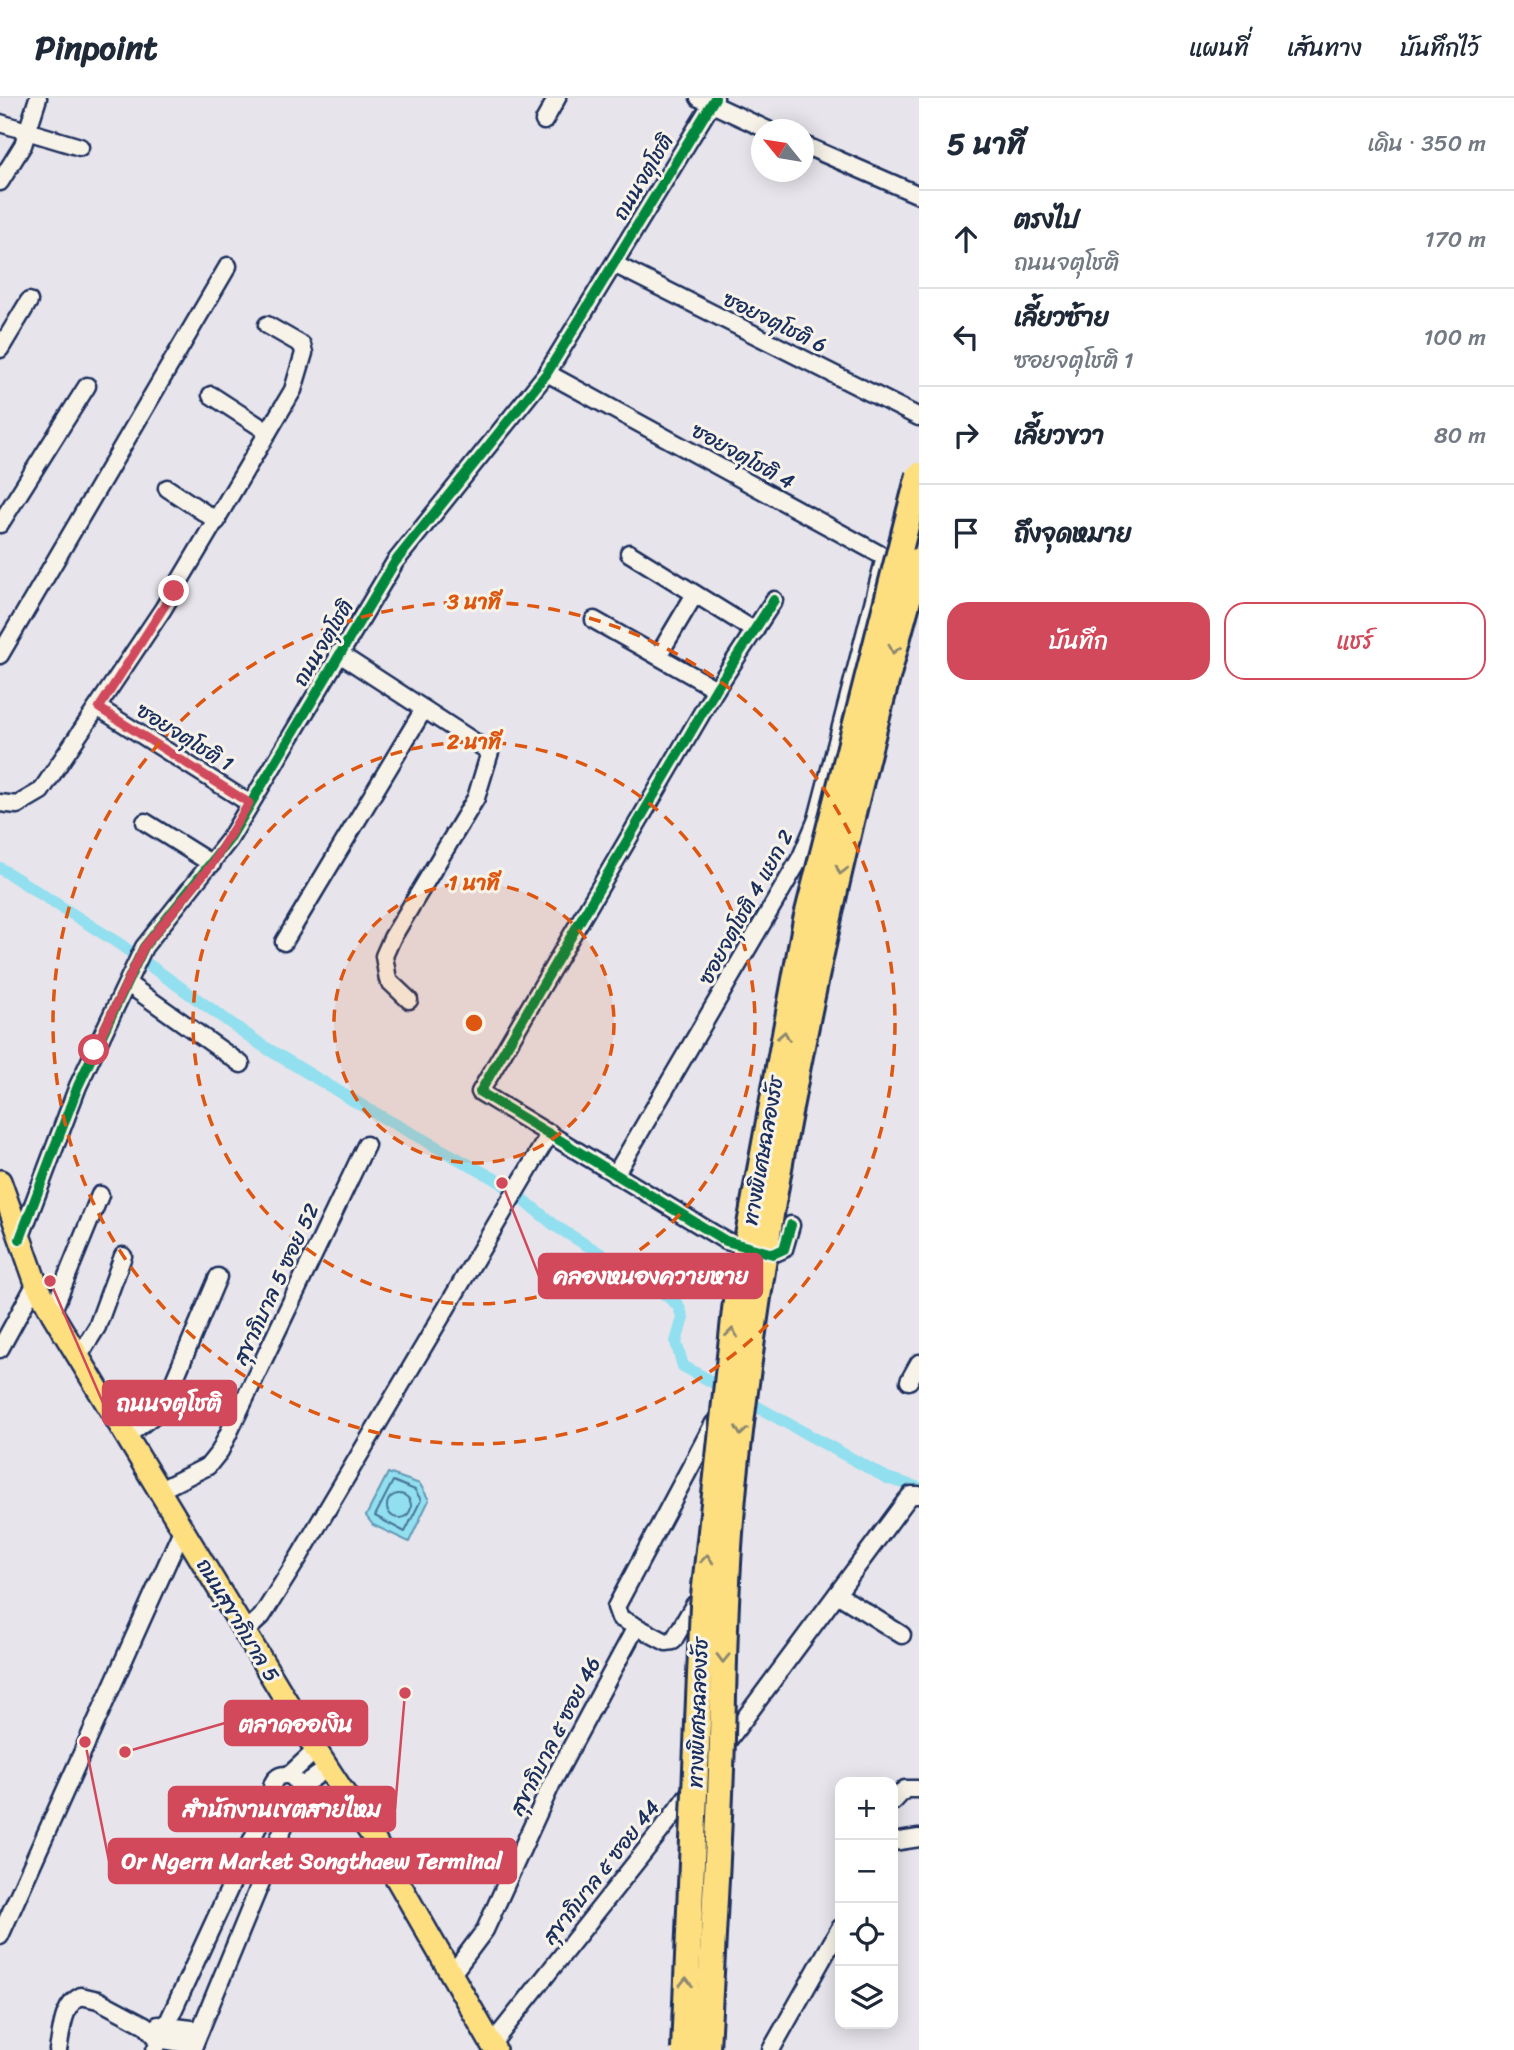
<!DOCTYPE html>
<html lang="th">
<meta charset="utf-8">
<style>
:root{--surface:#fff;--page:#f2f2f3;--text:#1f2937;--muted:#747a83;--line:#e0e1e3;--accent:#d1495b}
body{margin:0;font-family:Sriracha,"Playpen Sans Thai",sans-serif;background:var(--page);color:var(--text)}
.controls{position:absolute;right:21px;bottom:21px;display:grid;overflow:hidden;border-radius:14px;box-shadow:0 4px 18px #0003}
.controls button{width:63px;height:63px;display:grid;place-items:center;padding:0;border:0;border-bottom:2px solid var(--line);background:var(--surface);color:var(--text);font:35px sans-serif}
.compass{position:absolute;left:751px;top:21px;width:63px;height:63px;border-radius:50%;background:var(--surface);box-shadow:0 4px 18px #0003;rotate:300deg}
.stop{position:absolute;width:21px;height:21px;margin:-16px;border:5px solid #d1495b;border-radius:50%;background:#fff}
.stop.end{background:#d1495b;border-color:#fff;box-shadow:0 2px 7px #0008}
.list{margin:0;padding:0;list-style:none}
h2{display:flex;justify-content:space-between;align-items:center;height:91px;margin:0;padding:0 28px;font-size:30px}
h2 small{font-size:23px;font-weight:400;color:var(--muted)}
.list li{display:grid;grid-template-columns:46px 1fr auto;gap:21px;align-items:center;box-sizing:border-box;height:98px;padding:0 28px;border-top:2px solid var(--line)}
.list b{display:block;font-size:26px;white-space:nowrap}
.list p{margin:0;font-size:23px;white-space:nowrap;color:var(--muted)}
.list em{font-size:23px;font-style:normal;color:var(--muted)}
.actions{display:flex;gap:14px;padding:21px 28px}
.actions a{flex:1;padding:16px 0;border:2px solid var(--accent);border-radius:21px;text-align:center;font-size:24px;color:var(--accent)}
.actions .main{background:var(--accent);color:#fff}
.icon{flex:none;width:38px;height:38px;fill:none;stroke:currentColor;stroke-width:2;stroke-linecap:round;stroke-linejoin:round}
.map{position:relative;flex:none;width:919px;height:1952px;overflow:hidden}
header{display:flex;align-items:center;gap:42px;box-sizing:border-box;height:98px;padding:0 35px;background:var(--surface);border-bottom:2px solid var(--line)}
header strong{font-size:33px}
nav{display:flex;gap:38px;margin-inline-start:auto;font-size:24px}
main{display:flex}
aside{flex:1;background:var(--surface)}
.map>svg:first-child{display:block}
.water{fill:#91dfef;stroke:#6299b5;stroke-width:2}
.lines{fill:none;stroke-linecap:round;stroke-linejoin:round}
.shore{stroke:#4a7598;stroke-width:2}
.canal{stroke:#91dfef;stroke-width:12}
.minor-casing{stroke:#1b2f5e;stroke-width:21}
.major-casing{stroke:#1b2f5e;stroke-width:26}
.minor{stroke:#f7f3e8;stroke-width:16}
.major{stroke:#fedf80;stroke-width:21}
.highway-bridge-casing{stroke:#1b2f5e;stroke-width:30;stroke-linecap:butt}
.highway-bridge{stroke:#fedf80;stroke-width:24}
.cycleway-casing{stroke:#f7f3e8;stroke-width:15}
.cycleway{stroke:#00873e;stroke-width:10}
.oneway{stroke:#8c876f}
.route{stroke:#d1495b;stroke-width:9}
.ring{fill:none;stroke:#de5710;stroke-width:3.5;stroke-dasharray:12 9}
.labels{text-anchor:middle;stroke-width:6;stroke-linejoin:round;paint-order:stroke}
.street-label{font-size:21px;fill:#1b2f5e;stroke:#f7f3e8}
.centre{fill:#de5710;stroke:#f7f3e8;stroke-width:3.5}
.ring-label{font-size:21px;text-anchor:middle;font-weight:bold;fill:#de5710;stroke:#f7f3e8;stroke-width:6;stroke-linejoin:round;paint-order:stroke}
.leader{fill:none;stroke:#d1495b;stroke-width:2.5}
.callout-dot{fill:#d1495b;stroke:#f7f3e8;stroke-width:2.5}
.callout{fill:#d1495b;stroke:#d1495b;stroke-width:2.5}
.callout-label{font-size:23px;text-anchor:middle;font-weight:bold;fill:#fff}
</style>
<header>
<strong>Pinpoint</strong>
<nav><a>แผนที่</a><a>เส้นทาง</a><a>บันทึกไว้</a></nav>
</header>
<main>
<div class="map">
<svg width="919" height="1952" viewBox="0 0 919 1952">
<rect width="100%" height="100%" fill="#e7e4eb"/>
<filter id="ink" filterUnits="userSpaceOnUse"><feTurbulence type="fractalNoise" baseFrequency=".0143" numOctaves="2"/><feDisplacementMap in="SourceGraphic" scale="14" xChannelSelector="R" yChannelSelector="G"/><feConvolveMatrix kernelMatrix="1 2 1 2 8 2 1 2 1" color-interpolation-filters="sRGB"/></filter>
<g filter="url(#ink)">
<!-- water -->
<path class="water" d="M388 1375 420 1386 429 1402 409 1444 373 1427 366 1418Z"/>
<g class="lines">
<!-- shore -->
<g class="shore">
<path d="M393 1383 415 1392 421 1402 405 1434 375 1418Z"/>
<circle cx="399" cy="1408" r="12"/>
</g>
<!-- canal -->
<path class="canal" d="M0 770 118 845 263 948 366 1010 502 1085 557 1129 661 1193 678 1207 683 1220 676 1244 683 1268 887 1380 919 1390"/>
<defs>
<g id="minor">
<path d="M699 0 768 32"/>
<path d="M544 23 557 0"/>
<path d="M0 25 80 49"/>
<path d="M804 47 919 97"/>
<path d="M0 84 23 47 38 0"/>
<path d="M614 166 919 319"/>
<path d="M0 251 29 203"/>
<path d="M547 275 892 463"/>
<path d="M211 297 268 334"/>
<path d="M167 390 217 423"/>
<path d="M0 426 87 288"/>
<path d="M629 455 755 533"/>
<path d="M774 502 716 591 480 994 711 1134 726 1143 773 1156 784 1151 791 1127"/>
<path d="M594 522 716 591"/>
<path d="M338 555 490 654 476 700 392 840 384 858 388 882 409 902"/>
<path d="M0 557 228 168"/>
<path d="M658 558 695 496"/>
<path d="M99 610 249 705"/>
<path d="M0 705 17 707 41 693 163 511 293 292 304 255 302 247 267 227"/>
<path d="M145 724 212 766"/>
<path d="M284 844 424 611"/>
<path d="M128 886 241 966"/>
<path d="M615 1077 801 759 817 721 885 459"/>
<path d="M20 1141 78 988 144 849 229 742 395 464 547 275 715 0"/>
<path d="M52 1215 100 1097"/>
<path d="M0 1251 36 1185"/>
<path d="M79 1258 97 1229 123 1158"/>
<path d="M909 1283 919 1265"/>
<path d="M127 1338 162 1311 218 1179"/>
<path d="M160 1392 208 1368 220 1353 366 1047"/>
<path d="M837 1496 902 1537"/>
<path d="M694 1507 673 1543 666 1544 620 1520 616 1509 714 1325"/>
<path d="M245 1534 262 1518 299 1459 550 1035"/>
<circle cx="285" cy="1690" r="13"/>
<path d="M289 1677 316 1652"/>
<path d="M299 1690 328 1670"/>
<path d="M893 1704 905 1691H919"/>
<path d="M893 1744 919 1740"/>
<path d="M0 1838 183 1430"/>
<path d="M452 1876 485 1832 552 1685 636 1529"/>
<path d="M158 1927 200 1932"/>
<path d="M491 1947 667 1725 905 1404 911 1397H919"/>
<path d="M58 1952C62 1933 62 1907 81 1898L98 1902 145 1927 158 1941 194 1947"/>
<path d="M155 1952 267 1709 280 1702"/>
<path d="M192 1952 296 1699"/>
<path d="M771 1952 840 1830"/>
</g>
<path id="major" d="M0 1083 36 1185 52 1215 316 1652 371 1736 495 1952"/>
</defs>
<!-- minor casing -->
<use href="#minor" class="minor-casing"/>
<!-- major casing -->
<use href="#major" class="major-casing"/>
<!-- minor -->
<use href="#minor" class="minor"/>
<!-- major -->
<use href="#major" class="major"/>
<defs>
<g id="highway-bridge">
<path d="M684 1952 703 1507 736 1203 806 822 919 377"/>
<path d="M707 1952C712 1848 719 1745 722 1641 724 1550 726 1459 736 1368 770 1062 836 758 919 462"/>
</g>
</defs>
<!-- highway-bridge casing -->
<use href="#highway-bridge" class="highway-bridge-casing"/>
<!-- highway-bridge -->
<use href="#highway-bridge" class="highway-bridge"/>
<defs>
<g id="cycleway">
<path d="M774 502 716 591 480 994 711 1134 726 1143 773 1156 784 1151 791 1127"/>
<path d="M20 1141 78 988 144 849 229 742 395 464 547 275 715 0"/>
</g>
</defs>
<!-- cycleway casing -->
<use href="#cycleway" class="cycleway-casing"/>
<!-- cycleway -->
<use href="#cycleway" class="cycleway"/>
</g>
<!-- one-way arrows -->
<defs><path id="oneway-chevron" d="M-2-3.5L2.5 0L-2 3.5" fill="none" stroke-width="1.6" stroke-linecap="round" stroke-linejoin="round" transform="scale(1.75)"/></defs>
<g class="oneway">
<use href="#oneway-chevron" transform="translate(894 551) rotate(104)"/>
<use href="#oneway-chevron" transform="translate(841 772) rotate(104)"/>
<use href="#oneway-chevron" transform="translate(784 938) rotate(-80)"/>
<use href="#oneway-chevron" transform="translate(732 1235) rotate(-83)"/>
<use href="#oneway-chevron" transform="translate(741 1333) rotate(98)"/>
<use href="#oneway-chevron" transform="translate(707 1461) rotate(-85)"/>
<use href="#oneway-chevron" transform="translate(723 1560) rotate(91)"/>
<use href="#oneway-chevron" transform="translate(686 1884) rotate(-88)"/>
</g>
</g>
<g class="lines" filter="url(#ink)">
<!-- route -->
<path class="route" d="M94 952 144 849 212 766 249 705 99 610 174 493"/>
</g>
<!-- distance rings -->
<circle cx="474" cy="925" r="140" fill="#de5710" fill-opacity=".12"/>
<g class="ring">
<circle cx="474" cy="925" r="140"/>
<circle cx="474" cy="925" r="281"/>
<circle cx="474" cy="925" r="421"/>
</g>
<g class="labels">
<!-- street labels -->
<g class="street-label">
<text transform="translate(643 79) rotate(-59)" y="7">ถนนจตุโชติ</text>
<text transform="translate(775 224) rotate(26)" y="7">ซอยจตุโชติ 6</text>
<text transform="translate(743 358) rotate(29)" y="7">ซอยจตุโชติ 4</text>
<text transform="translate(323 545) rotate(-59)" y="7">ถนนจตุโชติ</text>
<text transform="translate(185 639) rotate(32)" y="7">ซอยจตุโชติ 1</text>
<text transform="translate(746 809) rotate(-61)" y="7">ซอยจตุโชติ 4 แยก 2</text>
<text transform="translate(763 1053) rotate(-80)" y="7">ทางพิเศษฉลองรัช</text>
<text transform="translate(276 1186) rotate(-65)" y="7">สุขาภิบาล 5 ซอย 52</text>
<text transform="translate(238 1522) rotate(59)" y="7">ถนนสุขาภิบาล 5</text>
<text transform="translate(698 1615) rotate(-88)" y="7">ทางพิเศษฉลองรัช</text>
<text transform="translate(555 1638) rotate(-63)" y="7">สุขาภิบาล ๕ ซอย 46</text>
<text transform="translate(601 1774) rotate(-52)" y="7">สุขาภิบาล ๕ ซอย 44</text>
</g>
</g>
<circle cx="474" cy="925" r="10" class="centre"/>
<g class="ring-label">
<text x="474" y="511">3 นาที</text>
<text x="474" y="651">2 นาที</text>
<text x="474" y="792">1 นาที</text>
</g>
<!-- callouts -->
<path class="leader" d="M502 1085L539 1178M50 1183L103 1305M125 1654L225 1625M405 1595L395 1711M85 1644L109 1763"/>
<g class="callout-dot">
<circle cx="502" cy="1085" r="7"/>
<circle cx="50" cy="1183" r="7"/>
<circle cx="125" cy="1654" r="7"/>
<circle cx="405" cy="1595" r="7"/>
<circle cx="85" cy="1644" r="7"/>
</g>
<g class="callout">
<rect x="539" y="1156" width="223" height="44" rx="7"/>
<rect x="103" y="1283" width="133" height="44" rx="7"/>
<rect x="225" y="1603" width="142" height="44" rx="7"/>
<rect x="169" y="1689" width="226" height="44" rx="7"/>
<rect x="109" y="1741" width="407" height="44" rx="7"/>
</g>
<g class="callout-label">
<text x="651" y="1186">คลองหนองควายหาย</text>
<text x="169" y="1313">ถนนจตุโชติ</text>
<text x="296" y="1634">ตลาดออเงิน</text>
<text x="282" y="1719">สำนักงานเขตสายไหม</text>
<text x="312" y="1771">Or Ngern Market Songthaew Terminal</text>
</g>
</svg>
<div class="controls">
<button>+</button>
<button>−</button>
<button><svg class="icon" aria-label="locate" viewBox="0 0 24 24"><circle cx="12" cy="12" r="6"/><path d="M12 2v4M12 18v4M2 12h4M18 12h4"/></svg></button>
<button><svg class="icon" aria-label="layers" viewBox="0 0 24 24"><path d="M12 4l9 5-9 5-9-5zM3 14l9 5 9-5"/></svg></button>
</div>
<svg class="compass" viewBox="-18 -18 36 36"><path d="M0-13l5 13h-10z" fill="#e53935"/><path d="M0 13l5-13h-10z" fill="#747a83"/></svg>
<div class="stop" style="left:94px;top:952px"></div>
<div class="stop end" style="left:174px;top:493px"></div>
</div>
<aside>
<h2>5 นาที<small>เดิน · 350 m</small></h2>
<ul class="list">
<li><svg class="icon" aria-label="ahead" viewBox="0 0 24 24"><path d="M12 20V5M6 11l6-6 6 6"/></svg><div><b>ตรงไป</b><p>ถนนจตุโชติ</p></div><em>170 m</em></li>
<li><svg class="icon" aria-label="left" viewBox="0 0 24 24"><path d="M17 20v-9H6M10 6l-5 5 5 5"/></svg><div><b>เลี้ยวซ้าย</b><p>ซอยจตุโชติ 1</p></div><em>100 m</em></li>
<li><svg class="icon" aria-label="right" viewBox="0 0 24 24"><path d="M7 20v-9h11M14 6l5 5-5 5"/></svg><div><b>เลี้ยวขวา</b></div><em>80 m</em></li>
<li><svg class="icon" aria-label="arrive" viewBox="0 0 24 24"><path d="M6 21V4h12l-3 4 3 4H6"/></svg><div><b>ถึงจุดหมาย</b></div></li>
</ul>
<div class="actions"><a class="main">บันทึก</a><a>แชร์</a></div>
</aside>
</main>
